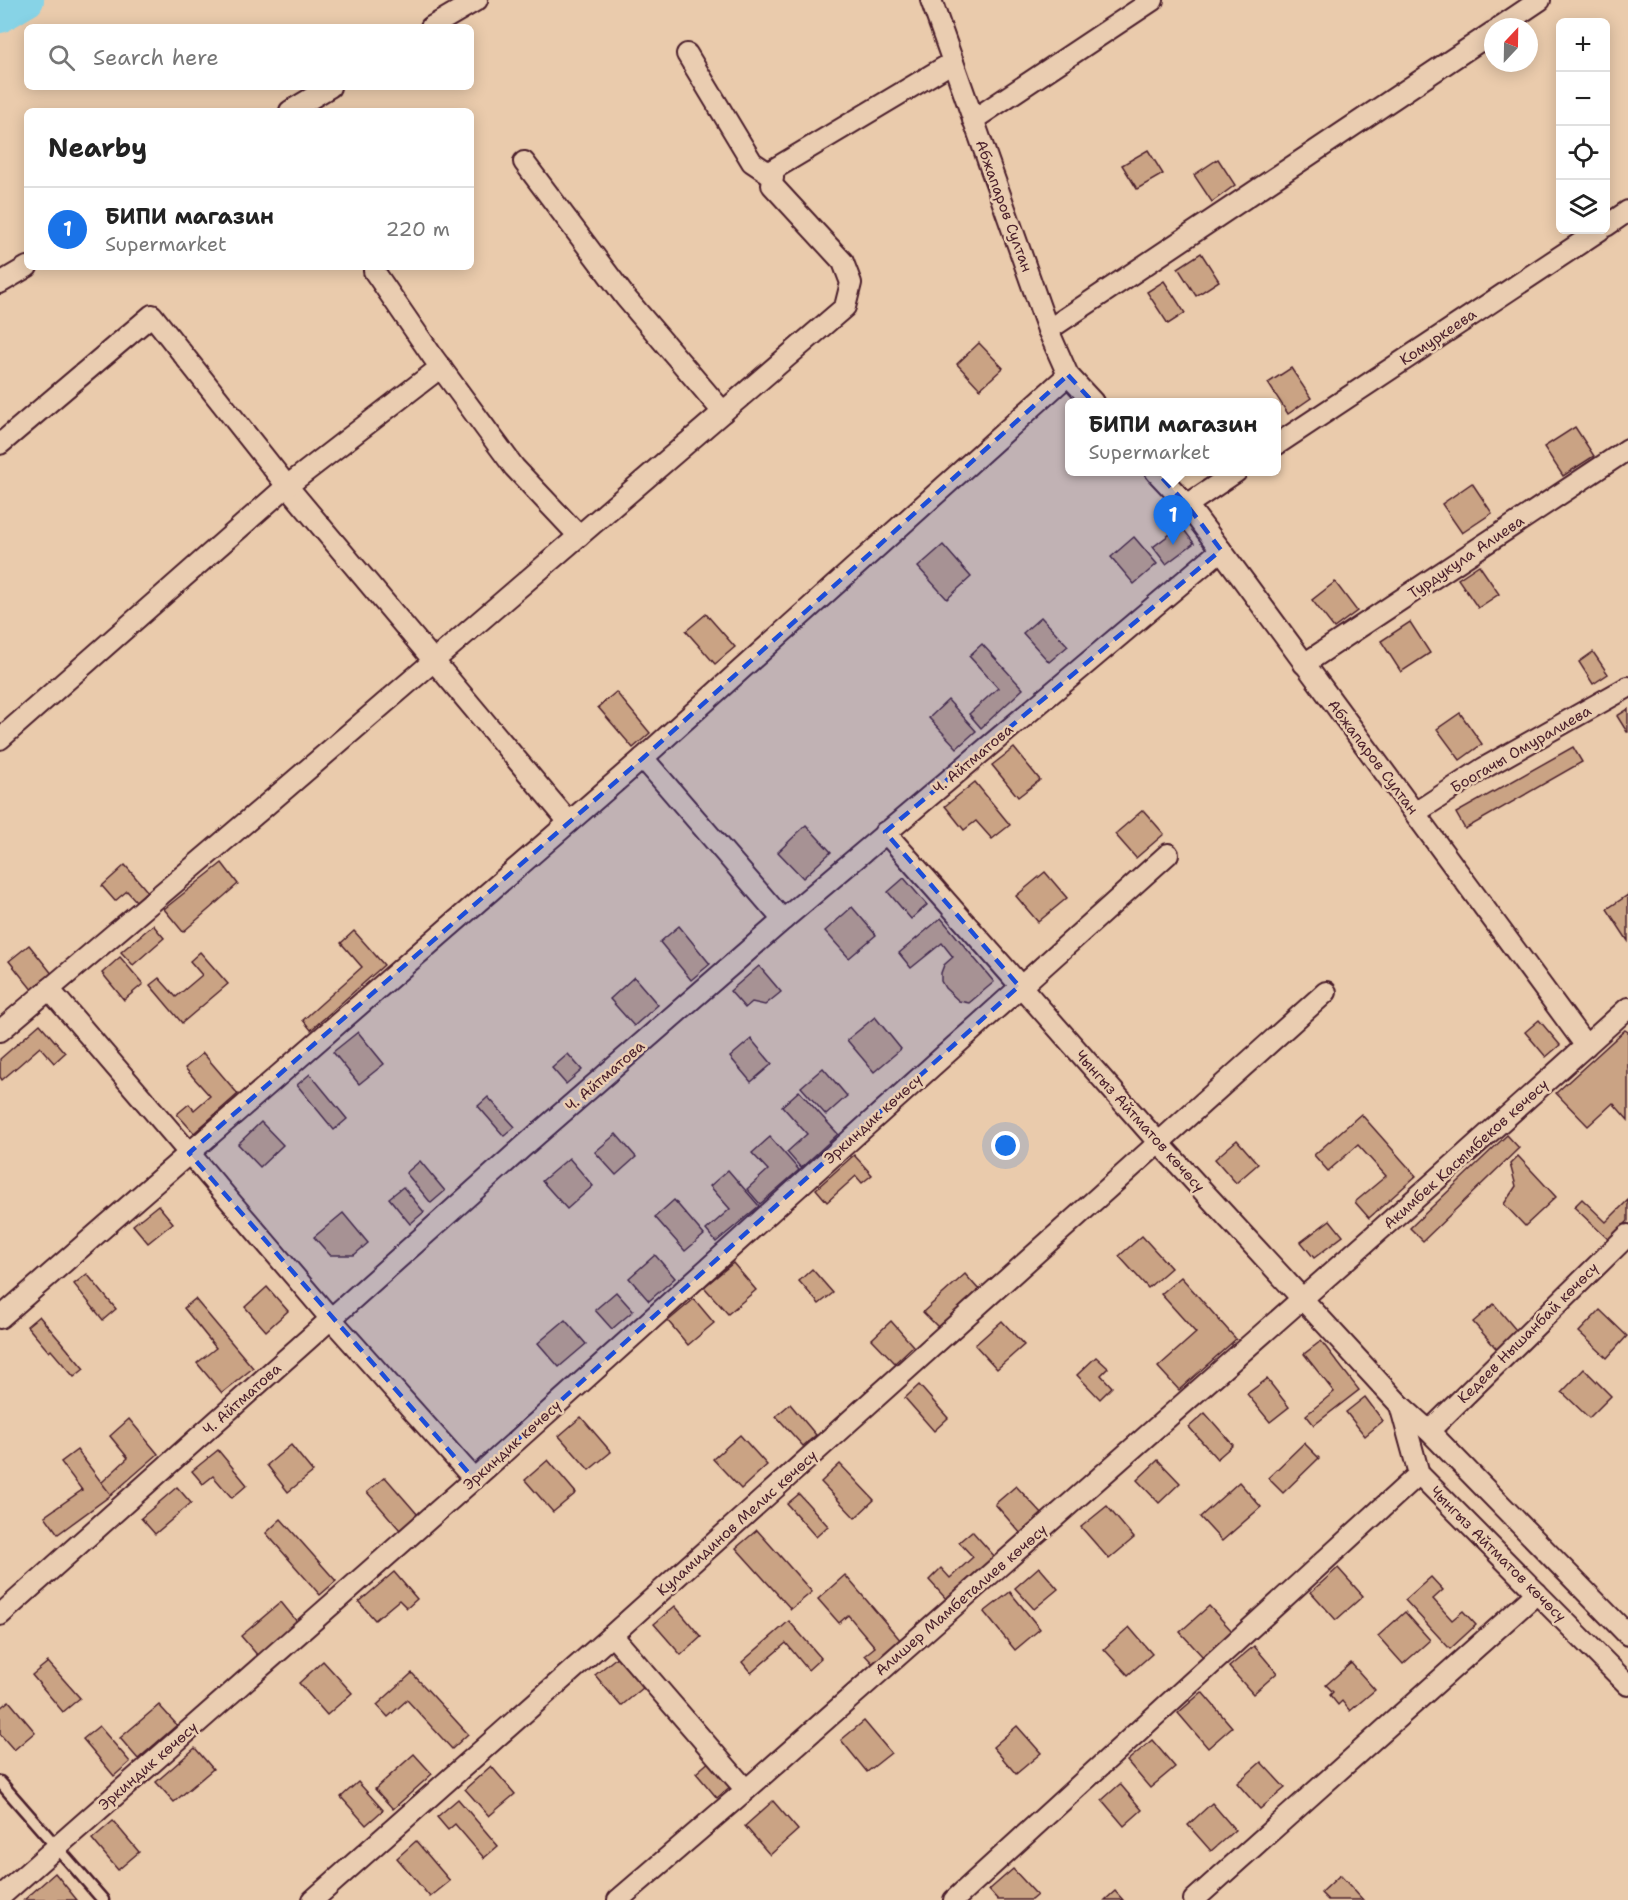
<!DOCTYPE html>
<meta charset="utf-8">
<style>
:root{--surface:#fff;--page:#f2f2f2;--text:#222;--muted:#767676;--line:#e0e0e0;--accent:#1a73e8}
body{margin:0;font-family:"Shantell Sans",sans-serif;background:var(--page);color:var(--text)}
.controls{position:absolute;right:18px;top:18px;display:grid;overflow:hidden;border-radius:9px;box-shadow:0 3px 15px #0003}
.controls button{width:54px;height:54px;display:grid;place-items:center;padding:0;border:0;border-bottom:2px solid var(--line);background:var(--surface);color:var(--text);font:30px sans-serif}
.compass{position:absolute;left:1484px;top:18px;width:54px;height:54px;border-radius:50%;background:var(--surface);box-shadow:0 3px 15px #0003;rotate:22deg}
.you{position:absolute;left:1006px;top:1146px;width:21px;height:21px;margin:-15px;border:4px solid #fff;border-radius:50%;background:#1a73e8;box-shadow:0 0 0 9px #1a73e833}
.badge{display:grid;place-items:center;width:39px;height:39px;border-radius:50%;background:var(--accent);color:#fff;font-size:20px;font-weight:700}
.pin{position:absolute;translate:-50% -50px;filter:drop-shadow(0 2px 3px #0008)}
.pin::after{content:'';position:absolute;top:32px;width:21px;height:18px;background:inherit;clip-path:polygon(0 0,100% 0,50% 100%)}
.popup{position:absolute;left:1065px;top:398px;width:216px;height:78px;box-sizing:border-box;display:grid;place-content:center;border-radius:9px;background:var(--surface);filter:drop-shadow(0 2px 4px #0005);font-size:20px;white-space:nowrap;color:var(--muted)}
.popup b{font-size:22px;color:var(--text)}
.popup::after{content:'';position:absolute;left:50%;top:100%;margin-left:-12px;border:12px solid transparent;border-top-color:var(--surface)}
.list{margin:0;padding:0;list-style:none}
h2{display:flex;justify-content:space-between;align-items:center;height:78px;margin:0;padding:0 24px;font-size:26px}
h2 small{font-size:20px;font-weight:400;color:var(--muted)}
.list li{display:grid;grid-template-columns:39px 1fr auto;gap:18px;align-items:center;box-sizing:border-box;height:84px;padding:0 24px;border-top:2px solid var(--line)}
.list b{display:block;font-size:22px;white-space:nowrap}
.list p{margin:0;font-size:20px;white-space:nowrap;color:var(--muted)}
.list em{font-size:20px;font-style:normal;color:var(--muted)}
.icon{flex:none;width:33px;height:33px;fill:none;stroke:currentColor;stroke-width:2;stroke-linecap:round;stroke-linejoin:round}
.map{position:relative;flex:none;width:1628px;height:1900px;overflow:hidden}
.search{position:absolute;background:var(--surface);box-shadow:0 3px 15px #0003;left:24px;top:24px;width:450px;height:66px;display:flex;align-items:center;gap:15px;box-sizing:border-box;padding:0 21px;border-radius:9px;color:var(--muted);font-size:22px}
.panel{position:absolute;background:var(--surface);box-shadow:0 3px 15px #0003;left:24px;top:108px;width:450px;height:162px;border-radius:9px}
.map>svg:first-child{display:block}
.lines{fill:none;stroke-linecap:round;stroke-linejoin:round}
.river{stroke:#87d3e6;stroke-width:34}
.building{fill:#caa384;stroke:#4a1f2b;stroke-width:1.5}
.lane-casing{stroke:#4a1f2b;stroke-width:15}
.street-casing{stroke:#4a1f2b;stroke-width:24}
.lane{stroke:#eacdb1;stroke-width:10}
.street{stroke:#eacdb1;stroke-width:20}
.marked{fill:#1d4ed8;fill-opacity:0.2;stroke:#1d4ed8;stroke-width:4.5;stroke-dasharray:12 8;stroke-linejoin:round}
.labels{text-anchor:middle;stroke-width:5;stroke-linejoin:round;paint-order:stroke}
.street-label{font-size:15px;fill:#4a1f2b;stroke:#eacdb1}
</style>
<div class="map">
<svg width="1628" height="1900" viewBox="0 0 1628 1900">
<rect width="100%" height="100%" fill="#eacbac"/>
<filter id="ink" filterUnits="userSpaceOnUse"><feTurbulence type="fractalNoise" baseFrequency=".0167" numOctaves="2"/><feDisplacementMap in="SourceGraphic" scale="12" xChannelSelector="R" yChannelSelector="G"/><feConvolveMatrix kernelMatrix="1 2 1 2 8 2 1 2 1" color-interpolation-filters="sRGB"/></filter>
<g filter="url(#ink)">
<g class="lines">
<!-- river -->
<path class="river" d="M0 16 27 0"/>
</g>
<!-- building -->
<g class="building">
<path d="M1148 150 1163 174 1137 189 1122 165Z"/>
<path d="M1218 159 1235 185 1212 202 1194 175Z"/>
<path d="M1201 253 1219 281 1196 296 1178 268Z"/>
<path d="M1164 281 1185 313 1168 324 1147 292Z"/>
<path d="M979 343 1003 368 980 389 957 364Z"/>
<path d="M1291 368 1311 398 1288 414 1268 383Z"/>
<path d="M1575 427 1594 456 1563 476 1544 447Z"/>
<path d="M1472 483 1492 513 1462 533 1442 504Z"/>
<path d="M1181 526 1194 543 1166 564 1153 547Z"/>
<path d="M1134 537 1157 564 1134 584 1111 557Z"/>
<path d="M943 545 971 577 947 599 918 567Z"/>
<path d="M1479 565 1499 594 1478 608 1458 579Z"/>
<path d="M1335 582 1357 611 1334 628 1312 600Z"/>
<path d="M706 614 735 647 715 664 686 631Z"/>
<path d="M1041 617 1068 646 1049 662 1023 633Z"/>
<path d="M1410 622 1430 653 1401 672 1381 641Z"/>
<path d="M982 644 1023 689 981 728 969 714 998 688 969 656Z"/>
<path d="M1593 652 1608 674 1593 684 1579 662Z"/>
<path d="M616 692 650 733 633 748 598 707Z"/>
<path d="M948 700 976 731 957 748 929 718Z"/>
<path d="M1628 709V732H1627L1617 716Z"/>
<path d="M1460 713 1482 744 1460 760 1437 729Z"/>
<path d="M1573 747 1582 762 1465 829 1456 813Z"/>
<path d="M1014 748 1040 780 1018 797 992 765Z"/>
<path d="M975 782 1010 825 992 839 976 821 964 830 945 806Z"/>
<path d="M1143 810 1164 834 1136 858 1115 834Z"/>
<path d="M806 825 831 852 803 878 778 852Z"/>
<path d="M222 863 238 884 183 932 164 909Z"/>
<path d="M125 865 147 891 136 901 127 891 115 901 102 886Z"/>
<path d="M1045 872 1067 898 1038 922 1016 896Z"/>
<path d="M904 878 927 905 911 919 888 892Z"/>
<path d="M1628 895V941L1607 909Z"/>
<path d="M852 907 876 935 849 958 825 931Z"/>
<path d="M941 918 994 982 969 1003 959 1001 945 988 941 981V973L944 965 953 957 942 943 911 968 899 953Z"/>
<path d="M153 925 164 938 133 965 121 952Z"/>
<path d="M679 926 710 964 691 980 660 942Z"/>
<path d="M354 931 384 965 311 1030 303 1020 362 967 341 943Z"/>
<path d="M29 945 53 975 33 991 9 961Z"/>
<path d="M200 952 228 984 182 1023 150 985 159 978 176 997 202 975 190 961Z"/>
<path d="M120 957 143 984 124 1000 102 973Z"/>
<path d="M759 966 781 992 765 1005 752 1002 745 1008 730 991Z"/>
<path d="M634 977 658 1005 634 1026 610 999Z"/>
<path d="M875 1017 901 1049 874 1072 847 1040Z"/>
<path d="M1539 1020 1560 1045 1546 1057 1525 1032Z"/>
<path d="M40 1024 65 1053 54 1063 40 1047 2 1080 0 1077V1059Z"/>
<path d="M1625 1030 1628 1032V1120L1613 1103 1588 1126 1556 1093Z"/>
<path d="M358 1032 384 1064 359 1084 333 1052Z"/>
<path d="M751 1039 772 1064 751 1082 730 1057Z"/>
<path d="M203 1053 238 1094 194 1133 177 1114 189 1104 194 1110 210 1096 185 1068Z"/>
<path d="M568 1054 582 1070 566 1084 552 1068Z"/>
<path d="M823 1068 847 1096 826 1115 801 1087Z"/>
<path d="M310 1074 347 1119 334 1130 297 1085Z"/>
<path d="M799 1091 838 1134 801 1168 787 1152 807 1134 782 1106Z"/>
<path d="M488 1097 515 1127 504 1136 478 1106Z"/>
<path d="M1361 1114 1416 1176 1369 1218 1355 1202 1386 1176 1358 1145 1328 1171 1314 1155Z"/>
<path d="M261 1122 283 1145 260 1167 238 1144Z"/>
<path d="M616 1134 636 1157 616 1175 595 1152Z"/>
<path d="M1507 1135 1519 1148 1423 1241 1410 1228Z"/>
<path d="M770 1137 799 1170 760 1204 747 1189 768 1170 752 1153Z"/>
<path d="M1237 1140 1258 1164 1236 1183 1215 1159Z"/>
<path d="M854 1155 872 1175 862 1183 856 1176 827 1202 816 1189Z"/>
<path d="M1518 1156 1556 1197 1525 1226 1504 1204 1516 1186 1510 1164Z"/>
<path d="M569 1158 593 1186 567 1209 542 1181Z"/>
<path d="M420 1161 445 1191 431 1203 406 1173Z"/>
<path d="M728 1170 759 1206 716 1242 706 1230 730 1209 710 1186Z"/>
<path d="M403 1187 424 1212 410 1224 389 1198Z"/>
<path d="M1582 1199 1606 1222 1628 1200V1221L1609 1240 1574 1207Z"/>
<path d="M674 1200 704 1235 685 1251 655 1217Z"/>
<path d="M158 1205 173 1223 148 1243 133 1225Z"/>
<path d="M343 1213 368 1243 354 1255H330L314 1237Z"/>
<path d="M1330 1220 1343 1236 1314 1258 1301 1242Z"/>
<path d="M1142 1236 1171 1268 1148 1288 1119 1256Z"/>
<path d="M655 1255 675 1278 649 1301 629 1278Z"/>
<path d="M733 1263 756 1290 728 1314 704 1287Z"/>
<path d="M812 1269 833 1293 819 1304 799 1281Z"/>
<path d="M87 1274 116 1309 103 1320 74 1284Z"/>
<path d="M965 1274 979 1290 938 1327 923 1312Z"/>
<path d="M1181 1277 1236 1339 1179 1390 1158 1367 1196 1333 1161 1294Z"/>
<path d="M267 1287 288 1311 266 1331 245 1307Z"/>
<path d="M616 1292 633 1311 612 1329 595 1310Z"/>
<path d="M195 1299 253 1368 222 1393 197 1363 216 1348 184 1308Z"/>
<path d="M694 1299 714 1323 688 1345 668 1321Z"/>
<path d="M1494 1304 1521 1336 1501 1354 1473 1322Z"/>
<path d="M1600 1310 1627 1336 1607 1358 1579 1332Z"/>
<path d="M39 1316 84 1369 74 1377 51 1350 49 1352 27 1326Z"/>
<path d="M565 1320 586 1344 559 1367 538 1343Z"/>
<path d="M891 1321 913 1346 895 1363 872 1339Z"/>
<path d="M1002 1321 1024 1345 997 1369 975 1345Z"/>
<path d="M1321 1341 1359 1390 1314 1425 1306 1415 1334 1392 1304 1354Z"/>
<path d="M1096 1357 1108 1368 1101 1375 1112 1387 1100 1399 1077 1375Z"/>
<path d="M1584 1369 1611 1396 1589 1418 1562 1392Z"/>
<path d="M1267 1379 1289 1407 1270 1422 1247 1394Z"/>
<path d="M919 1385 948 1418 934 1431 905 1398Z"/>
<path d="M1365 1397 1383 1421 1365 1436 1346 1412Z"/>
<path d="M790 1404 816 1435 803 1446 776 1416Z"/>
<path d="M1205 1413 1233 1445 1217 1459 1189 1427Z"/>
<path d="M581 1417 611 1452 589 1470 559 1436Z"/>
<path d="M129 1419 158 1454 111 1495 101 1483 128 1458 110 1436Z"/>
<path d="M740 1435 767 1465 741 1489 713 1459Z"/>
<path d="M1304 1443 1319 1458 1283 1493 1268 1478Z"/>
<path d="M291 1445 313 1472 288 1492 267 1465Z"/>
<path d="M77 1450 111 1495 58 1534 45 1516 82 1490 61 1462Z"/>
<path d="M218 1450 247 1485 232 1498 213 1476 203 1484 192 1471Z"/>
<path d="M548 1460 576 1493 553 1512 525 1480Z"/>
<path d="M1158 1460 1180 1483 1159 1503 1137 1480Z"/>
<path d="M840 1464 874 1500 855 1518 821 1482Z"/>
<path d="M385 1477 418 1515 400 1530 367 1492Z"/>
<path d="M1239 1482 1261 1507 1222 1541 1200 1517Z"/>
<path d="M1016 1486 1044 1516 1022 1535 995 1504Z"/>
<path d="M177 1487 191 1503 155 1534 141 1518Z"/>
<path d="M799 1494 828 1526 816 1537 787 1504Z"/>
<path d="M1107 1506 1134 1538 1109 1559 1081 1527Z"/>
<path d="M281 1519 336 1581 320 1595 266 1533Z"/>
<path d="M757 1530 812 1592 791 1609 736 1548Z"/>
<path d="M972 1531 996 1558 948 1601 929 1580 941 1568 950 1578 973 1557 959 1542Z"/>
<path d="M1039 1567 1058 1589 1034 1609 1015 1588Z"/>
<path d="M1338 1568 1363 1596 1336 1620 1311 1592Z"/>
<path d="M394 1572 417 1599 407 1608 399 1600 375 1620 359 1602Z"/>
<path d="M845 1575 902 1642 874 1665 865 1655 875 1647 848 1615 839 1623 818 1599Z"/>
<path d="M1431 1577 1443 1590 1433 1599 1452 1620 1463 1611 1476 1625 1450 1649 1405 1600Z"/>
<path d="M1010 1592 1040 1629 1015 1650 984 1612Z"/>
<path d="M281 1602 298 1623 259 1657 241 1636Z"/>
<path d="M675 1606 701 1637 681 1655 654 1624Z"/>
<path d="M1209 1606 1232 1631 1203 1657 1180 1632Z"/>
<path d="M1405 1612 1430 1640 1403 1664 1378 1636Z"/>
<path d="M789 1621 821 1658 808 1670 786 1643 751 1673 742 1662Z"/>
<path d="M1129 1627 1152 1654 1128 1675 1104 1649Z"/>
<path d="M1254 1646 1277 1673 1253 1694 1229 1667Z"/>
<path d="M617 1657 643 1688 621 1706 595 1675Z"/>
<path d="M323 1661 352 1693 327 1715 299 1683Z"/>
<path d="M48 1662 80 1698 63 1712 32 1675Z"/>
<path d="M1351 1663 1375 1690 1350 1711 1342 1701 1338 1705 1330 1695 1333 1692 1326 1685Z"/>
<path d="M412 1673 468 1734 452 1749 407 1700 388 1717 377 1705Z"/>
<path d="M1202 1692 1232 1727 1208 1748 1178 1713Z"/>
<path d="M9 1701 35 1732 14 1750 0 1734V1708Z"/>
<path d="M159 1705 177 1725 138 1759 120 1738Z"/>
<path d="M864 1721 891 1753 867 1772 841 1740Z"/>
<path d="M99 1726 130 1762 114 1776 83 1739Z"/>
<path d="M1017 1726 1041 1753 1016 1774 993 1747Z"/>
<path d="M1152 1740 1175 1767 1150 1788 1127 1761Z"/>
<path d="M195 1748 213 1769 174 1802 156 1782Z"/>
<path d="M414 1754 432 1774 393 1809 375 1789Z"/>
<path d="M711 1760 732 1785 717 1798 696 1773Z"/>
<path d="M1261 1762 1285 1788 1260 1809 1237 1783Z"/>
<path d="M491 1766 515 1794 489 1816 465 1789Z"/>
<path d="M358 1782 383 1810 366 1825 341 1797Z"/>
<path d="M1120 1784 1142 1810 1124 1826 1102 1800Z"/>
<path d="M458 1799 498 1846 484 1858 455 1824 448 1830 437 1817Z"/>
<path d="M773 1801 798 1830 770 1855 745 1826Z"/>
<path d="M1212 1803 1235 1830 1211 1851 1188 1825Z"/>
<path d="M113 1821 139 1852 118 1870 92 1839Z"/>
<path d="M416 1841 450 1881 430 1897 397 1858Z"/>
<path d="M1013 1869 1037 1895 1031 1900H998L989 1890Z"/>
<path d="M55 1873 77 1900H24Z"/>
<path d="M1340 1875 1363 1900H1328L1321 1893Z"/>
<path d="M1115 1891 1123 1900H1105Z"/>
</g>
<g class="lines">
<defs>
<path id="lane" d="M0 1782 103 1900"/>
<g id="street">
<path d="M931 0 1048 330 1068 375 1093 402"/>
<path d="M431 27 477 0"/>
<path d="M1500 27 1540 0"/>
<path d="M687 54 752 162 773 176"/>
<path d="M290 111 330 87"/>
<path d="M973 120 1153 0"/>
<path d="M524 162 626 298 723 412"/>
<path d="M1606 226 1628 211"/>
<path d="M374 271 433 357 514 467 579 536"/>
<path d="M0 283 27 267"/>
<path d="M1048 330 1493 32"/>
<path d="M0 444 152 315 287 486 569 822"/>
<path d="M1276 445 1600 230"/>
<path d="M1156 472 1187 505 1221 550 1586 1046"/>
<path d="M1187 505 1236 472"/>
<path d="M1304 664 1628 449"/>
<path d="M0 739 287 486 441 367"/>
<path d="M643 758 783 920"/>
<path d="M1415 813 1484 768 1628 687"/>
<path d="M885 832 1158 1142 1400 1405 1429 1431 1628 1635"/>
<path d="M49 989 331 1319 474 1479"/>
<path d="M0 1031 264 807 845 307 851 283 843 262 772 185 774 169 953 62"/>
<path d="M0 1318 643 758 1068 375"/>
<path d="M1400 1405 1419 1474 1628 1685"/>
<path d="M1429 1431 1628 1235"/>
<path d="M0 1615 524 1146 783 920 1221 550"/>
<path d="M612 1635 746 1790"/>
<path d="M0 1897 474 1479 1168 854"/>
<path d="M313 1900 612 1635 1326 992"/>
<path d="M618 1900 746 1790 1423 1192 1628 1008"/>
<path d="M954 1900 1419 1474"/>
<path d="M1194 1900 1537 1593"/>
</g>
</defs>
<!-- lane casing -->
<use href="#lane" class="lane-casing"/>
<!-- street casing -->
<use href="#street" class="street-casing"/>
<!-- lane -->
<use href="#lane" class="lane"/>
<!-- street -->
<use href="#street" class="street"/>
</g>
</g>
<!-- marked area -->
<path class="marked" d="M1068 375 1187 505 1221 550 885 832 1019 986 474 1479 189 1153 643 758Z"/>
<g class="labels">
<!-- street labels -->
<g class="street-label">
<text transform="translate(1004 206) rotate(70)" y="5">Абжапаров Султан</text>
<text transform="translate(1438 337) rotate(-34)" y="5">Комуркеева</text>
<text transform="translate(1466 557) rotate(-34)" y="5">Турдукула Алиева</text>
<text transform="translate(1521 749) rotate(-30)" y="5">Боогачы Омуралиева</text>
<text transform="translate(1373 757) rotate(53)" y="5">Абжапаров Султан</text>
<text transform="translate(973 759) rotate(-40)" y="5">Ч. Айтматова</text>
<text transform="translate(605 1076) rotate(-41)" y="5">Ч. Айтматова</text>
<text transform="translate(873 1119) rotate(-42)" y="5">Эркиндик көчөсү</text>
<text transform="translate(1140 1121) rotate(48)" y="5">Чынгыз Айтматов көчөсү</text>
<text transform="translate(1466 1154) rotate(-42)" y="5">Акимбек Касымбеков көчөсү</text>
<text transform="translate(1528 1333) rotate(-45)" y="5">Кедеев Нышанбай көчөсү</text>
<text transform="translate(242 1399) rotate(-42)" y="5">Ч. Айтматова</text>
<text transform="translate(512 1445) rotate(-42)" y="5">Эркиндик көчөсү</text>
<text transform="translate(737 1523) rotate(-42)" y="5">Куламидинов Мелис көчөсү</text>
<text transform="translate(1498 1554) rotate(45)" y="5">Чынгыз Айтматов көчөсү</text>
<text transform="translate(961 1600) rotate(-41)" y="5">Алишер Мамбеталиев көчөсү</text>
<text transform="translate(148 1766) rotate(-41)" y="5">Эркиндик көчөсү</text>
</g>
</g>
</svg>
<div class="controls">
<button>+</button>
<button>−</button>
<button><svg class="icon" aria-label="locate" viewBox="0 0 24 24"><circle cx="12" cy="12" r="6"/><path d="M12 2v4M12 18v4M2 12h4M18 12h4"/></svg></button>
<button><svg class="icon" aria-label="layers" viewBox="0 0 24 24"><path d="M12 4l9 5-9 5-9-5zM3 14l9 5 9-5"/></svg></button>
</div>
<svg class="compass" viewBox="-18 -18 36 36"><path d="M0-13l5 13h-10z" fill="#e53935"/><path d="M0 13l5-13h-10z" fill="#767676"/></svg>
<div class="you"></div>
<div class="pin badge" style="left:1173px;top:545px">1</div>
<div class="popup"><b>БИПИ магазин</b>Supermarket</div>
<div class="search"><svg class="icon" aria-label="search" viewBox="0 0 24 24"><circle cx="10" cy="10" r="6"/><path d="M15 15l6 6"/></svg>Search here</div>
<section class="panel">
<h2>Nearby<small></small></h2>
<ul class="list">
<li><span class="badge">1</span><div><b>БИПИ магазин</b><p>Supermarket</p></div><em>220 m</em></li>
</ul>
</section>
</div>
